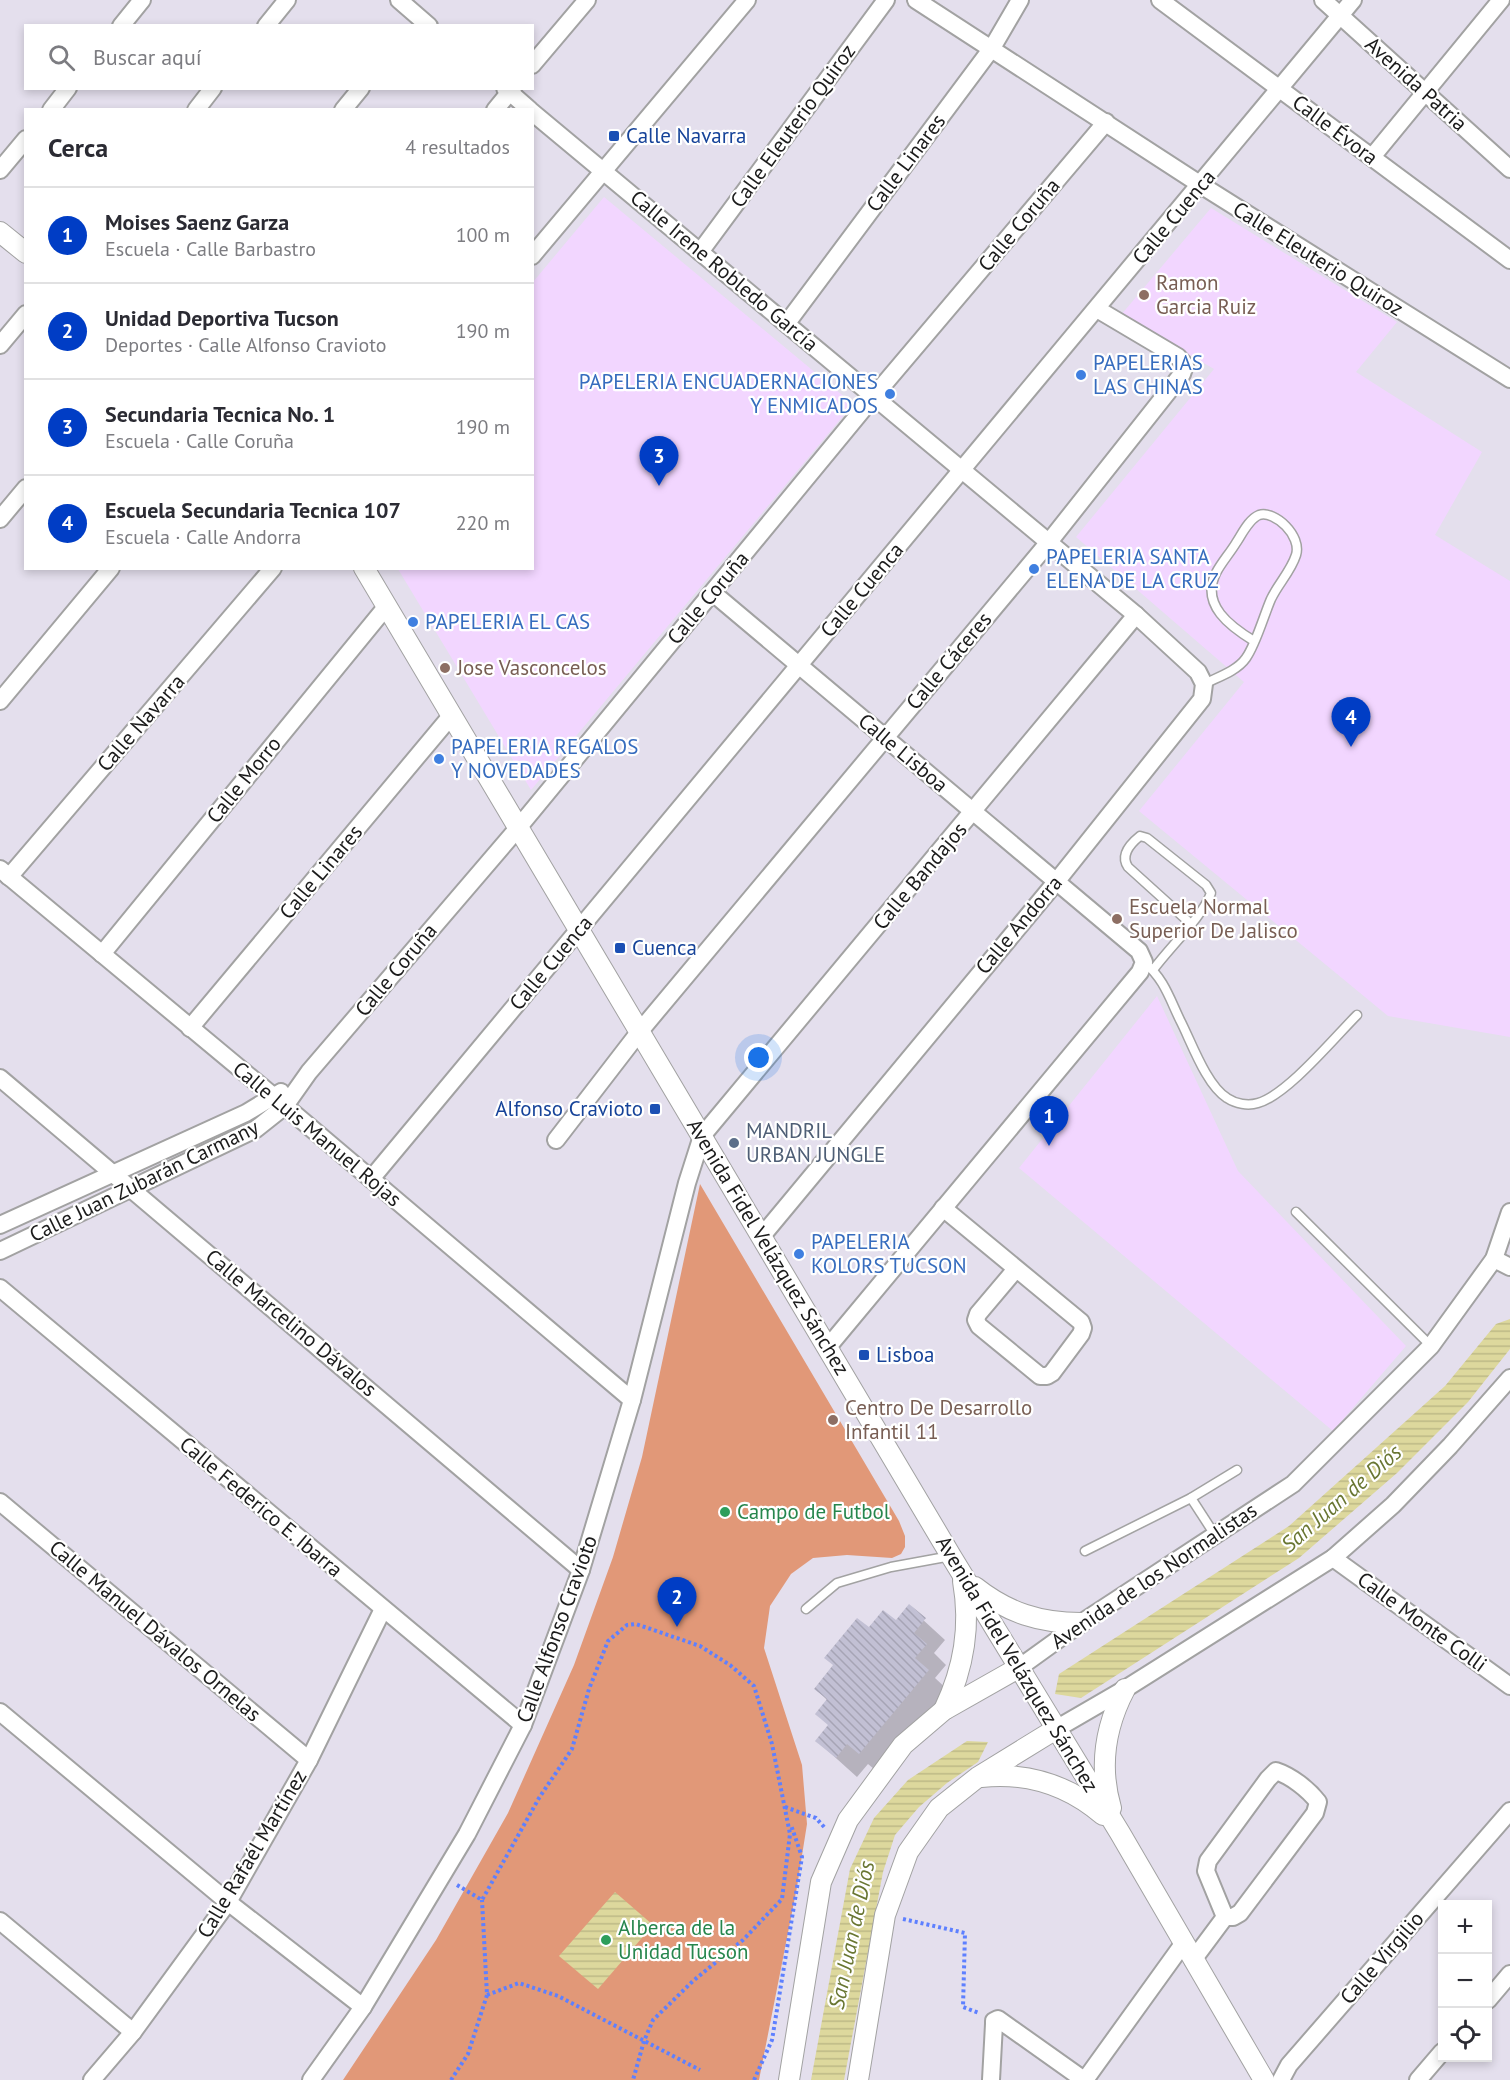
<!DOCTYPE html>
<html lang="es">
<meta charset="utf-8">
<style>
:root{--surface:#fff;--page:#f2f2f3;--text:#2b2b33;--muted:#7c7c81;--line:#e1e1e2;--accent:#003dc5}
body{margin:0;font-family:"PT Sans",sans-serif;background:var(--page);color:var(--text)}
.controls{position:absolute;right:18px;bottom:18px;display:grid;overflow:hidden;border-radius:0px;box-shadow:0 3px 9px #0003}
.controls button{width:54px;height:54px;display:grid;place-items:center;padding:0;border:0;border-bottom:2px solid var(--line);background:var(--surface);color:var(--text);font:30px sans-serif}
.you{position:absolute;left:759px;top:1058px;width:21px;height:21px;margin:-15px;border:4px solid #fff;border-radius:50%;background:#1a73e8;box-shadow:0 0 0 9px #1a73e833}
.badge{display:grid;place-items:center;width:39px;height:39px;border-radius:50%;background:var(--accent);color:#fff;font-size:20px;font-weight:700}
.pin{position:absolute;translate:-50% -50px;filter:drop-shadow(0 2px 3px #0008)}
.pin::after{content:'';position:absolute;top:32px;width:21px;height:18px;background:inherit;clip-path:polygon(0 0,100% 0,50% 100%)}
.list{margin:0;padding:0;list-style:none}
h2{display:flex;justify-content:space-between;align-items:center;height:78px;margin:0;padding:0 24px;font-size:26px}
h2 small{font-size:20px;font-weight:400;color:var(--muted)}
.list li{display:grid;grid-template-columns:39px 1fr auto;gap:18px;align-items:center;box-sizing:border-box;height:96px;padding:0 24px;border-top:2px solid var(--line)}
.list b{display:block;font-size:22px;white-space:nowrap}
.list p{margin:0;font-size:20px;white-space:nowrap;color:var(--muted)}
.list em{font-size:20px;font-style:normal;color:var(--muted)}
.icon{flex:none;width:33px;height:33px;fill:none;stroke:currentColor;stroke-width:2;stroke-linecap:round;stroke-linejoin:round}
.map{position:relative;flex:none;width:1510px;height:2080px;overflow:hidden}
.search{position:absolute;background:var(--surface);box-shadow:0 3px 9px #0003;left:24px;top:24px;width:510px;height:66px;display:flex;align-items:center;gap:15px;box-sizing:border-box;padding:0 21px;border-radius:0px;color:var(--muted);font-size:22px}
.panel{position:absolute;background:var(--surface);box-shadow:0 3px 9px #0003;left:24px;top:108px;width:510px;height:462px;border-radius:0px}
.map>svg:first-child{display:block}
.education{fill:#f2d6ff}
.pitch{fill:#e19878}
.water{fill:url(#water-rules)}
.shadow{fill:#0003}
.building{fill:url(#building-back-hatch)}
.lines{fill:none;stroke-linecap:round;stroke-linejoin:round}
.service-casing{stroke:#a2a2a2;stroke-width:11}
.minor-casing{stroke:#a2a2a2;stroke-width:20}
.tertiary-casing{stroke:#a2a2a2;stroke-width:22}
.path{stroke:#5e80ff;stroke-width:4;stroke-dasharray:3 3;stroke-linecap:butt}
.service{stroke:#fff;stroke-width:8}
.minor{stroke:#fff;stroke-width:16}
.tertiary{stroke:#fff;stroke-width:20}
.transit-dot{fill:#1a4fb4;stroke:#fff;stroke-width:2}
.education-dot{fill:#8d6e63;stroke:#fff;stroke-width:2}
.shop-dot{fill:#3f7fe0;stroke:#fff;stroke-width:2}
.service-dot{fill:#5c6f8a;stroke:#fff;stroke-width:2}
.leisure-dot{fill:#2e9e5b;stroke:#fff;stroke-width:2}
.labels{text-anchor:middle;stroke-width:4.5;stroke-linejoin:round;paint-order:stroke}
.street-label{font-size:21px;fill:#1b1b1b;stroke:#fff}
.transit-label{font-size:21px;fill:#164399;stroke:#fff;text-anchor:start}
.education-label{font-size:21px;fill:#785e54;stroke:#fff;text-anchor:start}
.shop-label{font-size:21px;fill:#366cbe;stroke:#fff;text-anchor:start}
.service-label{font-size:21px;fill:#4e5e75;stroke:#fff;text-anchor:start}
.leisure-label{font-size:21px;fill:#27864d;stroke:#fff;text-anchor:start}
.water-label{font-size:22px;font-style:italic;fill:#697632;stroke:#fff}
</style>
<div class="map">
<svg width="1510" height="2080" viewBox="0 0 1510 2080">
<defs>
<pattern id="water-rules" width="6" height="5" patternUnits="userSpaceOnUse" patternTransform="scale(1.5)"><rect width="6" height="5" fill="#ddd89d"/><path d="M0 2.5h6" fill="none" stroke="#bdb987"/></pattern>
<pattern id="building-back-hatch" width="6" height="6" patternUnits="userSpaceOnUse" patternTransform="scale(1.5)"><rect width="6" height="6" fill="#c2c0d4"/><path d="M-1 5l2 2M0 0l6 6M5-1l2 2" fill="none" stroke="#a6a4b5"/></pattern>
</defs>
<rect width="100%" height="100%" fill="#e4dfed"/>
<!-- education -->
<g class="education">
<path d="M604 197 853 404 531 790 398 569 532 568 533 282Z"/>
<path d="M1211 208 1397 322 1356 372 1482 452 1435 535 1510 581V1037L1388 1016 1139 811 1244 682 1076 537 1214 369 1121 315Z"/>
<path d="M1157 996 1238 1171 1406 1346 1333 1431 1019 1168Z"/>
</g>
<!-- pitch -->
<path class="pitch" d="M700 1184 899 1521 905 1536V1547L901 1554 892 1558 847 1555 813 1558 791 1574 770 1606 764 1648 802 1765 807 1824 797 1887 759 2080H343L436 1940 508 1813 574 1665 613 1557 642 1457Z"/>
<!-- water -->
<g class="water">
<path d="M1510 1319V1349L1468 1402 1397 1473 1299 1558 1081 1698 1055 1694 1059 1674 1289 1526 1445 1386 1496 1324Z"/>
<path d="M967 1741 988 1742 978 1762 947 1783 919 1807 895 1835 883 1872 844 2080H811L850 1869 874 1818 908 1780Z"/>
<path d="M615 1892 653 1925 598 1989 559 1956Z"/>
</g>
<!-- shadow -->
<path class="shadow" d="M909 1607 945 1640 934 1653 946 1665 935 1678 949 1691 880 1774 868 1764 857 1777 817 1741 829 1726 828 1701 816 1689 869 1629 896 1622Z"/>
<!-- building -->
<path class="building" d="M909 1604 926 1618 914 1633 927 1644 915 1658 929 1670 859 1754 847 1744 836 1758 815 1741 828 1725 815 1714 827 1699 814 1689 833 1665 824 1658 857 1618 869 1627 883 1610 896 1620Z"/>
<g class="lines">
<defs>
<g id="service">
<path d="M1204 684C1218 677 1237 671 1246 658 1256 644 1264 615 1271 599 1278 584 1291 571 1296 555 1302 536 1275 510 1259 515 1249 519 1242 534 1236 543 1230 553 1221 563 1216 573 1200 605 1231 627 1254 641"/>
<path d="M1144 962C1164 979 1169 997 1180 1020 1191 1041 1206 1085 1227 1098 1236 1104 1248 1106 1258 1103 1287 1095 1334 1038 1357 1015"/>
<path d="M1153 970C1169 948 1203 916 1211 893L1206 885 1147 838 1140 836C1130 844 1120 855 1128 867L1191 924"/>
<path d="M1296 1212 1431 1346"/>
<path d="M1191 1498 1215 1535"/>
<path d="M1085 1551 1191 1498 1237 1470"/>
<path d="M806 1609 837 1583 891 1567 951 1556"/>
</g>
<g id="minor">
<path d="M399 0 429 26"/>
<path d="M916 0 1201 185 1510 379"/>
<path d="M1160 0 1510 260"/>
<path d="M1323 0 1510 169"/>
<path d="M121 26 142 0"/>
<path d="M266 26 287 0"/>
<path d="M532 65 587 0"/>
<path d="M505 88 530 110"/>
<path d="M51 110 68 88"/>
<path d="M196 110 213 88"/>
<path d="M343 110 361 88"/>
<path d="M495 110 513 88"/>
<path d="M532 112 1136 615 1198 672 1204 684 1202 699 1056 882 762 1236"/>
<path d="M1372 157 1501 0"/>
<path d="M0 170 26 139"/>
<path d="M700 252 886 0"/>
<path d="M532 256 747 0"/>
<path d="M787 323 992 48 1020 0"/>
<path d="M0 345 26 314"/>
<path d="M0 519 26 488"/>
<path d="M713 593 1139 951 1144 962 1140 972 828 1347"/>
<path d="M0 701 111 568"/>
<path d="M0 869 285 1106 632 1400"/>
<path d="M9 877 273 568"/>
<path d="M102 954 386 607"/>
<path d="M190 1028 451 716"/>
<path d="M0 1078 581 1570"/>
<path d="M556 1140 640 1031 1049 542 1182 374 1185 365 1178 357 1097 309"/>
<path d="M371 1179 1353 0"/>
<path d="M943 1208 1081 1322 1083 1328 1081 1334 1052 1373 1047 1376H1040L979 1326 976 1320 978 1314 1016 1269"/>
<path d="M0 1225 246 1113 281 1092"/>
<path d="M0 1251 256 1129 285 1106 309 1072 518 828 874 396 1106 122"/>
<path d="M1494 1259 1510 1267"/>
<path d="M0 1288 523 1725"/>
<path d="M0 1502 309 1760"/>
<path d="M1333 1558 1510 1686"/>
<path d="M1020 1667 1081 1623 1293 1484 1431 1346 1494 1259 1510 1212"/>
<path d="M0 1712 228 1902 363 2007"/>
<path d="M1056 1729 1125 1689 1333 1558 1393 1505 1450 1446 1510 1378"/>
<path d="M0 1921 133 2032"/>
<path d="M1193 1960 1225 1917H1233L1240 1913 1315 1813 1318 1802C1308 1789 1291 1776 1276 1771L1268 1779 1208 1861 1206 1871 1225 1917"/>
<path d="M1488 2000 1510 1974"/>
<path d="M92 2080 133 2032 228 1902 309 1760 383 1609"/>
<path d="M311 2080 363 2007 467 1834 523 1725 581 1570 632 1400 687 1183 702 1136 1136 615"/>
<path d="M991 2080 994 2024V2021L998 2019 1084 2080"/>
<path d="M1085 2080 1183 1944"/>
<path d="M1281 2080 1289 2065 1510 1811"/>
<path d="M1418 2080 1442 2052"/>
</g>
<g id="tertiary">
<path d="M0 232 26 253"/>
<path d="M364 568 951 1556 1120 1833 1264 2080"/>
<path d="M975 1587C1008 1613 1040 1623 1081 1623"/>
<path d="M944 1710C964 1668 971 1627 963 1581"/>
<path d="M981 1777C1027 1772 1068 1785 1103 1815"/>
<path d="M1111 1808C1099 1767 1105 1727 1125 1689"/>
<path d="M789 2080 821 1882 848 1820 903 1745 944 1710 1020 1667"/>
<path d="M858 2080 885 1915 908 1852 939 1808 978 1777 1056 1729"/>
</g>
</defs>
<!-- service casing -->
<use href="#service" class="service-casing"/>
<!-- minor casing -->
<use href="#minor" class="minor-casing"/>
<!-- tertiary casing -->
<use href="#tertiary" class="tertiary-casing"/>
<!-- path -->
<g class="path">
<path d="M785 1807 816 1818 825 1828"/>
<path d="M457 1885 482 1900 539 1798 572 1749 589 1689 608 1641 627 1625 636 1624 700 1646 730 1665 754 1686 772 1744 790 1834 782 1899 743 1940 693 1981 653 2020 644 2041 633 2080"/>
<path d="M903 1919 965 1933 963 2007 979 2013"/>
<path d="M487 1995 519 1983 558 1996 700 2070"/>
<path d="M451 2080 468 2054 487 1995 482 1900"/>
<path d="M754 2080 772 2040 802 1857 791 1825"/>
</g>
<!-- service -->
<use href="#service" class="service"/>
<!-- minor -->
<use href="#minor" class="minor"/>
<!-- tertiary -->
<use href="#tertiary" class="tertiary"/>
</g>
<!-- markers -->
<g class="transit-dot">
<rect x="608" y="130" width="12" height="12" rx="3"/>
<rect x="614" y="942" width="12" height="12" rx="3"/>
<rect x="649" y="1103" width="12" height="12" rx="3"/>
<rect x="858" y="1349" width="12" height="12" rx="3"/>
</g>
<g class="education-dot">
<circle cx="1144" cy="295" r="6"/>
<circle cx="445" cy="668" r="6"/>
<circle cx="1117" cy="919" r="6"/>
<circle cx="833" cy="1420" r="6"/>
</g>
<g class="shop-dot">
<circle cx="1081" cy="375" r="6"/>
<circle cx="890" cy="394" r="6"/>
<circle cx="1034" cy="569" r="6"/>
<circle cx="413" cy="622" r="6"/>
<circle cx="439" cy="759" r="6"/>
<circle cx="799" cy="1254" r="6"/>
</g>
<circle class="service-dot" cx="734" cy="1143" r="6"/>
<g class="leisure-dot">
<circle cx="725" cy="1512" r="6"/>
<circle cx="606" cy="1940" r="6"/>
</g>
<g class="labels">
<!-- street labels -->
<g class="street-label">
<text transform="translate(1416 84) rotate(42)" y="7">Avenida Patria</text>
<text transform="translate(793 126) rotate(-54)" y="7">Calle Eleuterio Quiroz</text>
<text transform="translate(1335 130) rotate(37)" y="7">Calle Évora</text>
<text transform="translate(906 163) rotate(-53)" y="7">Calle Linares</text>
<text transform="translate(1174 217) rotate(-50)" y="7">Calle Cuenca</text>
<text transform="translate(1019 225) rotate(-50)" y="7">Calle Coruña</text>
<text transform="translate(1318 259) rotate(32)" y="7">Calle Eleuterio Quiroz</text>
<text transform="translate(724 271) rotate(40)" y="7">Calle Irene Robledo García</text>
<text transform="translate(862 590) rotate(-50)" y="7">Calle Cuenca</text>
<text transform="translate(708 598) rotate(-50)" y="7">Calle Coruña</text>
<text transform="translate(949 661) rotate(-50)" y="7">Calle Cáceres</text>
<text transform="translate(141 723) rotate(-49)" y="7">Calle Navarra</text>
<text transform="translate(903 753) rotate(40)" y="7">Calle Lisboa</text>
<text transform="translate(244 780) rotate(-51)" y="7">Calle Morro</text>
<text transform="translate(321 872) rotate(-50)" y="7">Calle Linares</text>
<text transform="translate(920 876) rotate(-50)" y="7">Calle Bandajos</text>
<text transform="translate(1019 925) rotate(-50)" y="7">Calle Andorra</text>
<text transform="translate(551 963) rotate(-50)" y="7">Calle Cuenca</text>
<text transform="translate(396 970) rotate(-50)" y="7">Calle Coruña</text>
<text transform="translate(317 1134) rotate(40)" y="7">Calle Luis Manuel Rojas</text>
<text transform="translate(144 1181) rotate(-26)" y="7">Calle Juan Zubarán Carmany</text>
<text transform="translate(768 1247) rotate(59)" y="7">Avenida Fidel Velázquez Sánchez</text>
<text transform="translate(291 1323) rotate(40)" y="7">Calle Marcelino Dávalos</text>
<text transform="translate(261 1507) rotate(40)" y="7">Calle Federico E. Ibarra</text>
<text transform="translate(1154 1576) rotate(-34)" y="7">Avenida de los Normalistas</text>
<text transform="translate(1422 1622) rotate(36)" y="7">Calle Monte Colli</text>
<text transform="translate(557 1629) rotate(-70)" y="7">Calle Alfonso Cravioto</text>
<text transform="translate(155 1631) rotate(40)" y="7">Calle Manuel Dávalos Ornelas</text>
<text transform="translate(1017 1664) rotate(59)" y="7">Avenida Fidel Velázquez Sánchez</text>
<text transform="translate(252 1854) rotate(-59)" y="7">Calle Rafaél Martínez</text>
<text transform="translate(1382 1958) rotate(-49)" y="7">Calle Virgilio</text>
</g>
<!-- transit labels -->
<g class="transit-label">
<text x="626" y="143">Calle Navarra</text>
<text x="632" y="955">Cuenca</text>
<text x="643" y="1116" text-anchor="end">Alfonso Cravioto</text>
<text x="876" y="1362">Lisboa</text>
</g>
<!-- education labels -->
<g class="education-label">
<text x="1156" y="290">Ramon<tspan x="1156" dy="24">Garcia Ruiz</tspan></text>
<text x="457" y="675">Jose Vasconcelos</text>
<text x="1129" y="914">Escuela Normal<tspan x="1129" dy="24">Superior De Jalisco</tspan></text>
<text x="845" y="1415">Centro De Desarrollo<tspan x="845" dy="24">Infantil 11</tspan></text>
</g>
<!-- shop labels -->
<g class="shop-label">
<text x="1093" y="370">PAPELERIAS<tspan x="1093" dy="24">LAS CHINAS</tspan></text>
<text x="878" y="389" text-anchor="end">PAPELERIA ENCUADERNACIONES<tspan x="878" dy="24">Y ENMICADOS</tspan></text>
<text x="1046" y="564">PAPELERIA SANTA<tspan x="1046" dy="24">ELENA DE LA CRUZ</tspan></text>
<text x="425" y="629">PAPELERIA EL CAS</text>
<text x="451" y="754">PAPELERIA REGALOS<tspan x="451" dy="24">Y NOVEDADES</tspan></text>
<text x="811" y="1249">PAPELERIA<tspan x="811" dy="24">KOLORS TUCSON</tspan></text>
</g>
<!-- service labels -->
<g class="service-label">
<text x="746" y="1138">MANDRIL<tspan x="746" dy="24">URBAN JUNGLE</tspan></text>
</g>
<!-- leisure labels -->
<g class="leisure-label">
<text x="737" y="1519">Campo de Futbol</text>
<text x="618" y="1935">Alberca de la<tspan x="618" dy="24">Unidad Tucson</tspan></text>
</g>
<!-- water labels -->
<g class="water-label">
<text transform="translate(1341 1498) rotate(-41)" y="8">San Juan de Diós</text>
<text transform="translate(851 1935) rotate(-78)" y="8">San Juan de Diós</text>
</g>
</g>
</svg>
<div class="controls">
<button>+</button>
<button>−</button>
<button><svg class="icon" aria-label="locate" viewBox="0 0 24 24"><circle cx="12" cy="12" r="6"/><path d="M12 2v4M12 18v4M2 12h4M18 12h4"/></svg></button>
</div>
<div class="you"></div>
<div class="pin badge" style="left:1049px;top:1146px">1</div>
<div class="pin badge" style="left:677px;top:1627px">2</div>
<div class="pin badge" style="left:659px;top:486px">3</div>
<div class="pin badge" style="left:1351px;top:747px">4</div>
<div class="search"><svg class="icon" aria-label="search" viewBox="0 0 24 24"><circle cx="10" cy="10" r="6"/><path d="M15 15l6 6"/></svg>Buscar aquí</div>
<section class="panel">
<h2>Cerca<small>4 resultados</small></h2>
<ul class="list">
<li><span class="badge">1</span><div><b>Moises Saenz Garza</b><p>Escuela · Calle Barbastro</p></div><em>100 m</em></li>
<li><span class="badge">2</span><div><b>Unidad Deportiva Tucson</b><p>Deportes · Calle Alfonso Cravioto</p></div><em>190 m</em></li>
<li><span class="badge">3</span><div><b>Secundaria Tecnica No. 1</b><p>Escuela · Calle Coruña</p></div><em>190 m</em></li>
<li><span class="badge">4</span><div><b>Escuela Secundaria Tecnica 107</b><p>Escuela · Calle Andorra</p></div><em>220 m</em></li>
</ul>
</section>
</div>
